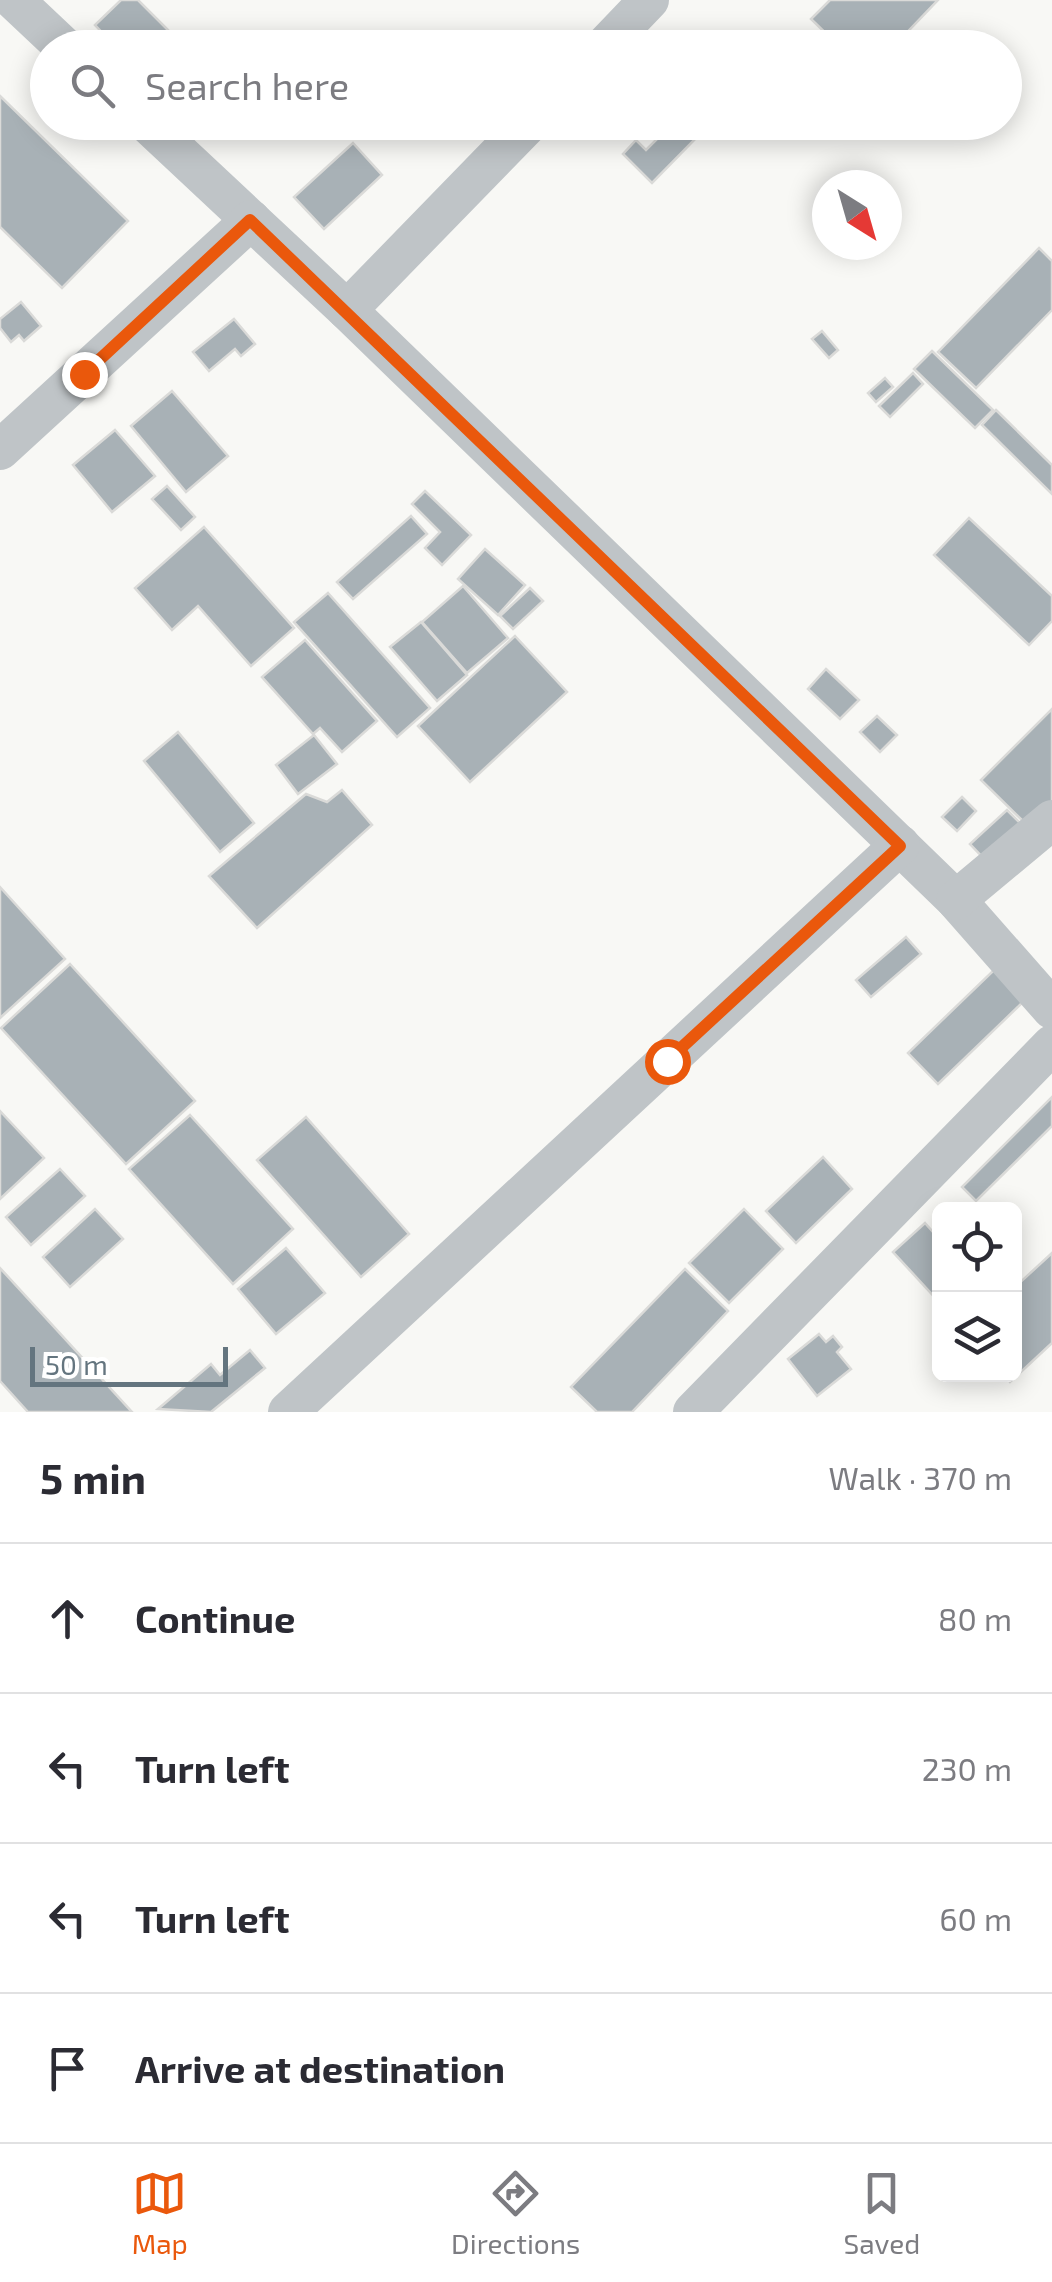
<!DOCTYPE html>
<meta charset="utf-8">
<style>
:root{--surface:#fff;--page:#f2f2f3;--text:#2b2b33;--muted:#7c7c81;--line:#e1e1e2;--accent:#ea580c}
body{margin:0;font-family:"Exo 2",sans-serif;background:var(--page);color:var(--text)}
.controls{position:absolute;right:30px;bottom:30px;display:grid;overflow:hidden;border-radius:15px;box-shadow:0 5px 25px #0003}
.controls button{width:90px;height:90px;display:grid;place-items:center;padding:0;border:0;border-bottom:2px solid var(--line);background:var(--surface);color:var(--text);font:50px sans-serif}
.compass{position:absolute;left:812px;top:170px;width:90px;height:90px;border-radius:50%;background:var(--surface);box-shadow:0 5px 25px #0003;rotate:143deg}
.scale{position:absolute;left:30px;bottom:25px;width:198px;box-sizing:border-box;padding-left:10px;border:5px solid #64757f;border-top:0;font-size:28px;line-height:35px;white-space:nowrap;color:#64757f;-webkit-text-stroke:8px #fff;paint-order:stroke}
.stop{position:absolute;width:30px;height:30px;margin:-22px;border:8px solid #ea580c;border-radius:50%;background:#fff}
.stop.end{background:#ea580c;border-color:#fff;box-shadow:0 2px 10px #0008}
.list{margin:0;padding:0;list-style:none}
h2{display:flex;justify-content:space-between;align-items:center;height:130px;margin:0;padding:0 40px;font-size:42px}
h2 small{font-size:32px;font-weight:400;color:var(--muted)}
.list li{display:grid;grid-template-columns:65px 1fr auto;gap:30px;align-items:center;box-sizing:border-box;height:150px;padding:0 40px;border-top:2px solid var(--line)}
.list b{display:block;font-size:38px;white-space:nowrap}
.list em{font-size:32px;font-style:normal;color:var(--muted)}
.icon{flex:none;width:55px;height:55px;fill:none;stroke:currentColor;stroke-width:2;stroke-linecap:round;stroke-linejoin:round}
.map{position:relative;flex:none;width:1052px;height:1412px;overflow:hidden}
.search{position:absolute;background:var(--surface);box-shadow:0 5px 25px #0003;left:30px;right:30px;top:30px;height:110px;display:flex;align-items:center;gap:25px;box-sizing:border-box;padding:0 35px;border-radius:55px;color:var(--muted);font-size:38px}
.sheet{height:730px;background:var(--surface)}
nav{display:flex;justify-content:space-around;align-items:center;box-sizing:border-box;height:140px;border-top:2px solid var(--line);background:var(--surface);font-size:28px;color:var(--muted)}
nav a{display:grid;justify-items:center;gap:5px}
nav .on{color:var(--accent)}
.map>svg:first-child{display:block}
.building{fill:#a8b1b6;stroke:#dadad8;stroke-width:2.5}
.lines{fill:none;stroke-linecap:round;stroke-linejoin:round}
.minor{stroke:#bfc4c7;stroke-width:40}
.route{stroke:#ea580c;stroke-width:12}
</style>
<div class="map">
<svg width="1052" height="1412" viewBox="0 0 1052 1412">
<rect width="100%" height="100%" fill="#f8f8f5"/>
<!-- building -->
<g class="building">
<path d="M121 0H138L172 34 158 48H117L95 25Z"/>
<path d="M830 0H938L892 48H841L811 19Z"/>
<path d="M0 96 128 221 62 288 0 227Z"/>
<path d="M674 122H701L706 128 652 183 623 154 636 140 646 150Z"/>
<path d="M353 143 382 175 324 229 294 197Z"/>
<path d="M1039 248 1052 261V310L976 388 938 352Z"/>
<path d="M21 302 41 326 24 341 19 335 11 342 0 328V319Z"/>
<path d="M234 319 255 344 241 356 235 349 209 371 193 352Z"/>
<path d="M822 331 838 350 829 358 812 339Z"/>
<path d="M932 351 993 410 975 428 914 369Z"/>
<path d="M913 373 923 384 890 417 879 406Z"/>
<path d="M885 378 893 387 876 402 868 393Z"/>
<path d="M172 391 228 456 186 492 131 426Z"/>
<path d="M996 410 1052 465V494L982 425Z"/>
<path d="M115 430 155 476 112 512 73 465Z"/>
<path d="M167 486 195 517 181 530 152 499Z"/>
<path d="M425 491 471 535 442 565 425 548 440 532 412 504Z"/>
<path d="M411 516 427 534 353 599 337 582Z"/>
<path d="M969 518 1052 596V621L1029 645 934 555Z"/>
<path d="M204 527 294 628 251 666 198 606 172 630 135 588Z"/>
<path d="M485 549 525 585 498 615 458 579Z"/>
<path d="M463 586 508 638 467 673 422 622Z"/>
<path d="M530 588 543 601 513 629 500 616Z"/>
<path d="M328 593 430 708 397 737 294 622Z"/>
<path d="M421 622 467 675 437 701 390 647Z"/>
<path d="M515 636 567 692 470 782 418 726Z"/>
<path d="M305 640 377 721 342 752 320 728 313 734 262 677Z"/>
<path d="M826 669 859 700 840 719 808 689Z"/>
<path d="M1052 709V804L1029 827 981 780Z"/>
<path d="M877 716 897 735 880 752 860 732Z"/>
<path d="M178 732 254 823 220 852 144 761Z"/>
<path d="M314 735 337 764 298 794 276 765Z"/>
<path d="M342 790 372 825 257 928 209 876 306 794 327 802Z"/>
<path d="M962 797 976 811 957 831 942 817Z"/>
<path d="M1007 810 1027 830 990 865 970 844Z"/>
<path d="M0 887 65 959 0 1018Z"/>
<path d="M906 937 921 954 871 997 856 980Z"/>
<path d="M70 964 195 1101 126 1164 1 1028Z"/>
<path d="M994 970 1024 1001 938 1084 908 1053Z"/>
<path d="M1052 1097V1126L976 1201 962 1187Z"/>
<path d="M0 1111 44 1158 0 1199Z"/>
<path d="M190 1115 293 1229 233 1284 129 1169Z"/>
<path d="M306 1117 409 1234 361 1277 257 1160Z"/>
<path d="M823 1157 852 1189 796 1243 766 1211Z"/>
<path d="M60 1169 85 1196 31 1245 6 1217Z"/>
<path d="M95 1209 123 1239 70 1287 43 1257Z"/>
<path d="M744 1209 783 1249 729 1303 689 1263Z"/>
<path d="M925 1223 940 1240V1303L893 1252Z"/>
<path d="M286 1248 325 1293 276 1334 238 1289Z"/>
<path d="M1052 1253V1343L1010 1382 1003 1374H1014V1288Z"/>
<path d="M0 1268 132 1412H28L0 1381Z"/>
<path d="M685 1269 728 1311 632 1412H597L571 1387Z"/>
<path d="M819 1334 826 1342 833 1336 842 1347 837 1352 851 1369 817 1396 788 1359Z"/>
<path d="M250 1350 265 1368 211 1412 158 1409 211 1364 220 1375Z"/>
</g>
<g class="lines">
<!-- minor -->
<g class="minor">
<path d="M14 0 65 48"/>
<path d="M603 48 649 0"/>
<path d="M146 122 347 310 956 900 1052 1009"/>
<path d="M347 310 530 122"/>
<path d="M0 450 251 220"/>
<path d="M956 900 1052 820"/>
<path d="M288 1412 900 845"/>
<path d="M693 1412 1052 1045"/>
</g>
</g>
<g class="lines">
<!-- route -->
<path class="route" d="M84 374 250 220 900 846 667 1061"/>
</g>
</svg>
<div class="controls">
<button><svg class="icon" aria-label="locate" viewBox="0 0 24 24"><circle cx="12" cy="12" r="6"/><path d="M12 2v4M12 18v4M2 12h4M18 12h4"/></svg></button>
<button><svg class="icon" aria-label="layers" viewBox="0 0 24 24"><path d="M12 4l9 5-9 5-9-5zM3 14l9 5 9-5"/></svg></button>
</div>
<svg class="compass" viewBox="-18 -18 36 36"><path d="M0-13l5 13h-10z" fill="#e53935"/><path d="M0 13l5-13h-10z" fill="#7c7c81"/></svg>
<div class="scale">50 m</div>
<div class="stop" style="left:667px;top:1061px"></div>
<div class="stop end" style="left:84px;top:374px"></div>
<div class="search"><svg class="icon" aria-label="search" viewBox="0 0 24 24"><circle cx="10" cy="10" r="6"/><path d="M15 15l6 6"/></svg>Search here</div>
</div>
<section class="sheet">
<h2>5 min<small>Walk · 370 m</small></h2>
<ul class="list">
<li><svg class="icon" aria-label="ahead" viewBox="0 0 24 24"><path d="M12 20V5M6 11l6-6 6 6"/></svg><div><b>Continue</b></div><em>80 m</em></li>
<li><svg class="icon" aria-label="left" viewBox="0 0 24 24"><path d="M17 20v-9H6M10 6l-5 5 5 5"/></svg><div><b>Turn left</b></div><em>230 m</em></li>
<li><svg class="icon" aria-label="left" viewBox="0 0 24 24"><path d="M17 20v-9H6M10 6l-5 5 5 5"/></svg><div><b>Turn left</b></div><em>60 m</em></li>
<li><svg class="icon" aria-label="arrive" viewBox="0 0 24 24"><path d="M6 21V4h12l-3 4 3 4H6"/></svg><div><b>Arrive at destination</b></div></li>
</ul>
</section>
<nav>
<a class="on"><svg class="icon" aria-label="map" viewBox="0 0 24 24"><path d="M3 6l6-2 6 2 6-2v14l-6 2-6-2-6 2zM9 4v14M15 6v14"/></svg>Map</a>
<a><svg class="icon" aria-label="directions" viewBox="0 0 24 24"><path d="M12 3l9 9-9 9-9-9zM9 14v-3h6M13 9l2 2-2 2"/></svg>Directions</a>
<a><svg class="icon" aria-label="saved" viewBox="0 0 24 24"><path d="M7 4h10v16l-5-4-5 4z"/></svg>Saved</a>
</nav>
